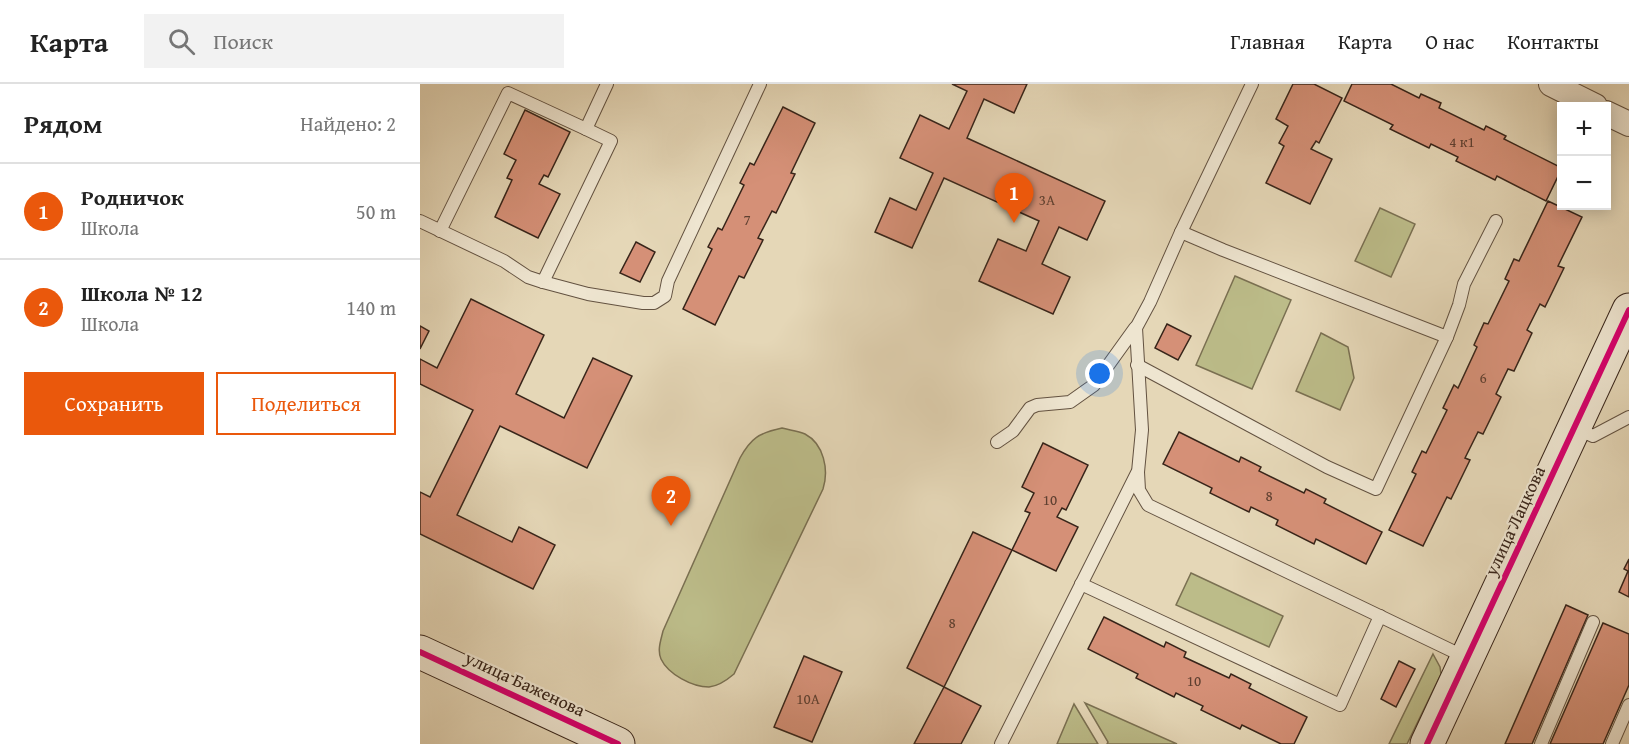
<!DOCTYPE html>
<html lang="ru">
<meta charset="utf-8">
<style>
:root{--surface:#fff;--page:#f2f2f2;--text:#222;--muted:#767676;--line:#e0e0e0;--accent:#ea580c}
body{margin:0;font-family:"Gentium Book Plus",serif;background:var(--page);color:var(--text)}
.controls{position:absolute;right:18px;top:18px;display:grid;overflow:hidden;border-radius:0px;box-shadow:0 3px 15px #0003}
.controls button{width:54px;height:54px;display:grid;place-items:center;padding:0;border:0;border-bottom:2px solid var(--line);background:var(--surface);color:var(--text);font:30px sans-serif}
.you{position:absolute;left:680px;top:290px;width:21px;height:21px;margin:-15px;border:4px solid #fff;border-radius:50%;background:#1a73e8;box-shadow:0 0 0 9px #1a73e833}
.badge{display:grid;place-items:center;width:39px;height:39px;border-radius:50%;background:var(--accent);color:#fff;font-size:20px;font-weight:700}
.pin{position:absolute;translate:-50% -50px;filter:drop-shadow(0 2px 3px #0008)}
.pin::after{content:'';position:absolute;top:32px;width:21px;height:18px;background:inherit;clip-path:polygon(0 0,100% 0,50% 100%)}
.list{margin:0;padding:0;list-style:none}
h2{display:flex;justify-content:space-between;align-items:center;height:78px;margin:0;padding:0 24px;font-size:26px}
h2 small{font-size:20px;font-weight:400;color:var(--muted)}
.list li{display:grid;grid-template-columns:39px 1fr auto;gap:18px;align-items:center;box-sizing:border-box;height:96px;padding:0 24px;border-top:2px solid var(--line)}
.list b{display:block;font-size:22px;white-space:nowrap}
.list p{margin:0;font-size:20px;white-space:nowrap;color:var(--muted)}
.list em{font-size:20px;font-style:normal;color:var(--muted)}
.actions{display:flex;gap:12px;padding:18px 24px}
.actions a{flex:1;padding:14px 0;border:2px solid var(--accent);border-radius:0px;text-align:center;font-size:21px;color:var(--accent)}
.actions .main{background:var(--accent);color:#fff}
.icon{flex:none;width:33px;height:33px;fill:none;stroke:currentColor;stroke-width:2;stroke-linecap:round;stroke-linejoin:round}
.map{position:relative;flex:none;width:1209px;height:660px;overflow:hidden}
header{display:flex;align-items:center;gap:36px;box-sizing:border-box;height:84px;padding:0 30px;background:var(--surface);border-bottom:2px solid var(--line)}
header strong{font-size:28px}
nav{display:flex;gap:33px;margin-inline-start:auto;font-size:21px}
.search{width:420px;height:54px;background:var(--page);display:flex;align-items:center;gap:15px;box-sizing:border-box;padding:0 21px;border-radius:0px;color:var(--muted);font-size:22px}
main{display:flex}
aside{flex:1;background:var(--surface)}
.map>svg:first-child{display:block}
.green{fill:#bcbc89;stroke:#7a7052;stroke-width:1.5}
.building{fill:#d59077;stroke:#38251a;stroke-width:1.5}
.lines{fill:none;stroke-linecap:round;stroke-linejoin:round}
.lane-casing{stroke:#635241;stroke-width:14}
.street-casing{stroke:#635241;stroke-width:26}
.secondary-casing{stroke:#38251a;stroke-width:35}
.lane{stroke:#eee5d0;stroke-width:12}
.street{stroke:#eee5d0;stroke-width:24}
.secondary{stroke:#eee5d0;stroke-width:33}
.cycleway-casing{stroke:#eee5d0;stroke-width:10}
.cycleway{stroke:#d6006c;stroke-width:6}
.labels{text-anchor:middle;stroke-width:4.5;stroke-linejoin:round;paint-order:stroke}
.number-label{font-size:15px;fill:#5f4031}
.street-label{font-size:18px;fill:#38251a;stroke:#eee5d0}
</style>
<header>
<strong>Карта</strong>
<div class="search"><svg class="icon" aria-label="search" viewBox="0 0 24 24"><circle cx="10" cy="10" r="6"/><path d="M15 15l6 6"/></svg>Поиск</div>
<nav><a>Главная</a><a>Карта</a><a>О нас</a><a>Контакты</a></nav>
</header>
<main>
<aside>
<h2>Рядом<small>Найдено: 2</small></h2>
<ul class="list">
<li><span class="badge">1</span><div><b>Родничок</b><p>Школа</p></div><em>50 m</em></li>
<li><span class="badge">2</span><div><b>Школа № 12</b><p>Школа</p></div><em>140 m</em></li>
</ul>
<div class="actions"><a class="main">Сохранить</a><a>Поделиться</a></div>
</aside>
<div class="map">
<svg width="1209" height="660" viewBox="0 0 1209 660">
<rect width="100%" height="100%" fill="#e5d7b7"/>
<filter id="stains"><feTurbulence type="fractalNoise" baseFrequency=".00333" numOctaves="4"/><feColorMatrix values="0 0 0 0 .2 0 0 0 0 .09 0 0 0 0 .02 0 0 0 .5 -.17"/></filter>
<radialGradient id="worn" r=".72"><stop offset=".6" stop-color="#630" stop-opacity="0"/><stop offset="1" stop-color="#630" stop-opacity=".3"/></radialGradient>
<!-- green -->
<g class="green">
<path d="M960 124 995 140 971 193 935 177Z"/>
<path d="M815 192 871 216 832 305 776 281Z"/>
<path d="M901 249 928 263 934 294 920 326 876 307Z"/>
<path d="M362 344C369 346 378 347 385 350 404 360 409 386 403 405L314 590C307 596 299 602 289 603 272 603 248 590 241 575 237 566 241 556 243 547L320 374C331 354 339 349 362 344Z"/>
<path d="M771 489 863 532 849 563 756 521Z"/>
<path d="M1013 570 1020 583 1021 590 987 660H969Z"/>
<path d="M665 619 757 660H687L688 658Z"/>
<path d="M654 620 678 660H637Z"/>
</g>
<!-- building -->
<g class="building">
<path d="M532 0H607L594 29 564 15 547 54 685 117 667 156 639 143 622 180 650 193 633 230 559 197 578 155 606 167 619 137 524 94 492 164 455 148 470 114 496 126 513 89 480 74 500 31 529 45 547 7Z"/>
<path d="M873 0H894L922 14 899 59 896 57 891 65 912 75 890 120 846 99 864 62 859 59 868 42 856 35Z"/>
<path d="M932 0H971L999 14 1001 10 1021 19 1019 24 1064 46 1066 42 1086 52 1084 55 1142 84 1126 117 1077 92 1075 96 1036 77 1038 73 1011 60 1009 64 970 45 973 41 924 17Z"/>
<path d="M363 23 395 39 371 89 375 90 356 129 352 127 338 154 343 156 324 194 319 192 295 241 263 225 292 165 288 163 298 144 302 146 324 101 320 99 330 79 334 81Z"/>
<path d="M105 26 150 48 128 93 124 91 119 100 140 110 118 154 75 133 92 96 87 94 96 76 84 70Z"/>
<path d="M1128 117 1162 133 1138 182 1144 184 1125 223 1120 220 1107 246 1112 249 1094 287 1088 285 1076 310 1081 313 1063 350 1058 348 1045 374 1050 376 1031 415 1027 413 1003 462 969 446 996 390 992 388 1002 367 1006 369 1027 326 1023 324 1034 301 1038 304 1057 263 1054 261 1064 239 1068 240 1089 197 1085 195 1094 175 1099 177Z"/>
<path d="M216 158 235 168 220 198 200 189Z"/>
<path d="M51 215 124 251 96 310 144 334 173 274 212 292 167 384 80 342 37 431 92 458 99 443 135 461 113 505 0 450V408L10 413 53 326 0 300V275L17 284Z"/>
<path d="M747 240 771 252 758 276 735 264Z"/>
<path d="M0 242 9 247 0 265Z"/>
<path d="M759 348 819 378 821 373 841 383 839 387 884 409 886 405 906 415 904 419 962 448 946 480 896 455 894 460 856 441 858 436 831 423 829 428 790 409 792 404 743 380Z"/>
<path d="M623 359 668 381 646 426 642 424 637 433 658 443 636 487 592 466 610 429 605 427 614 409 602 403Z"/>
<path d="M553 448 592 466 524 603 487 584Z"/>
<path d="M1209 475V513L1199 508 1208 487 1204 485Z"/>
<path d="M1146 521 1168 531 1112 660H1085Z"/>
<path d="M684 533 744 563 746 558 766 568 764 573 809 594 811 590 831 600 829 604 887 633 874 660H861L822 641 820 645 781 626 783 622 756 609 754 613 716 594 718 590 668 565Z"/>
<path d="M1183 539 1209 550V601L1183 660H1130Z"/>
<path d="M384 572 422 588 392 658 354 643Z"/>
<path d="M979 577 995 585 976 623 961 615Z"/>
<path d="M524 603 561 622 541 660H494Z"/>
</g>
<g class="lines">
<defs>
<g id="lane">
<path d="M832 0 761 148 730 218 716 244 722 346 718 388 719 406 728 421 1045 573"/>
<path d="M0 137 84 177 108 193 123 198 168 210 223 219H234L245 212 248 197 340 0"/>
<path d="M20 147 88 9 166 45 187 0"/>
<path d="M761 148 803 166 1027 253 1039 221 1044 200 1076 137"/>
<path d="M123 198 191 57 166 45"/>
<path d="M717 281 907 383 956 405 1027 253"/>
<path d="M1155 344 1173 352 1209 333"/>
<path d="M577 358 593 347 610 324 617 321 650 318 674 301 715 244"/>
<path d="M661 500 920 621 960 532"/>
<path d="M581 660 717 389"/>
<path d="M1121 660 1173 538"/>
<path d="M1192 660 1209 621"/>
</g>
<g id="street">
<path d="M1131 0 1175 22"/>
<path d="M1186 29 1209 40"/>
</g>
<g id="secondary">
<path d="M0 568 198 660"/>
<path d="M1007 660 1209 226"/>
</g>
</defs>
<!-- lane casing -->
<use href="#lane" class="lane-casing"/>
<!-- street casing -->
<use href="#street" class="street-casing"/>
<!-- secondary casing -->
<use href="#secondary" class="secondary-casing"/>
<!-- lane -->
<use href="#lane" class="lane"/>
<!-- street -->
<use href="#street" class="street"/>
<!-- secondary -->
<use href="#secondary" class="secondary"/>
<defs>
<g id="cycleway">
<path d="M0 568 198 660"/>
<path d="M1007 660 1209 226"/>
</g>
</defs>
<!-- cycleway casing -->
<use href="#cycleway" class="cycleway-casing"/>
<!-- cycleway -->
<use href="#cycleway" class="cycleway"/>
</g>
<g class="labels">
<!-- number labels -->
<g class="number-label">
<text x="1042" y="63">4 к1</text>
<text x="627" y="121">3А</text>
<text x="327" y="141">7</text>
<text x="1063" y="299">6</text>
<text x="849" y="417">8</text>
<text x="630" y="421">10</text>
<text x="532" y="544">8</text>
<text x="774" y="602">10</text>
<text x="388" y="620">10А</text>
</g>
<!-- street labels -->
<g class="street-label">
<text transform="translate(1095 437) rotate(-65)" y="6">улица Лацкова</text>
<text transform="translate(105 600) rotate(25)" y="6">улица Баженова</text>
</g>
</g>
<rect width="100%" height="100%" filter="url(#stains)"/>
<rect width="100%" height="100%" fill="url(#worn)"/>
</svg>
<div class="controls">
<button>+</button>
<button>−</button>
</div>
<div class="you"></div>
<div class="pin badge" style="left:594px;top:139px">1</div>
<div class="pin badge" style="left:251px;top:442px">2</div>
</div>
</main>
